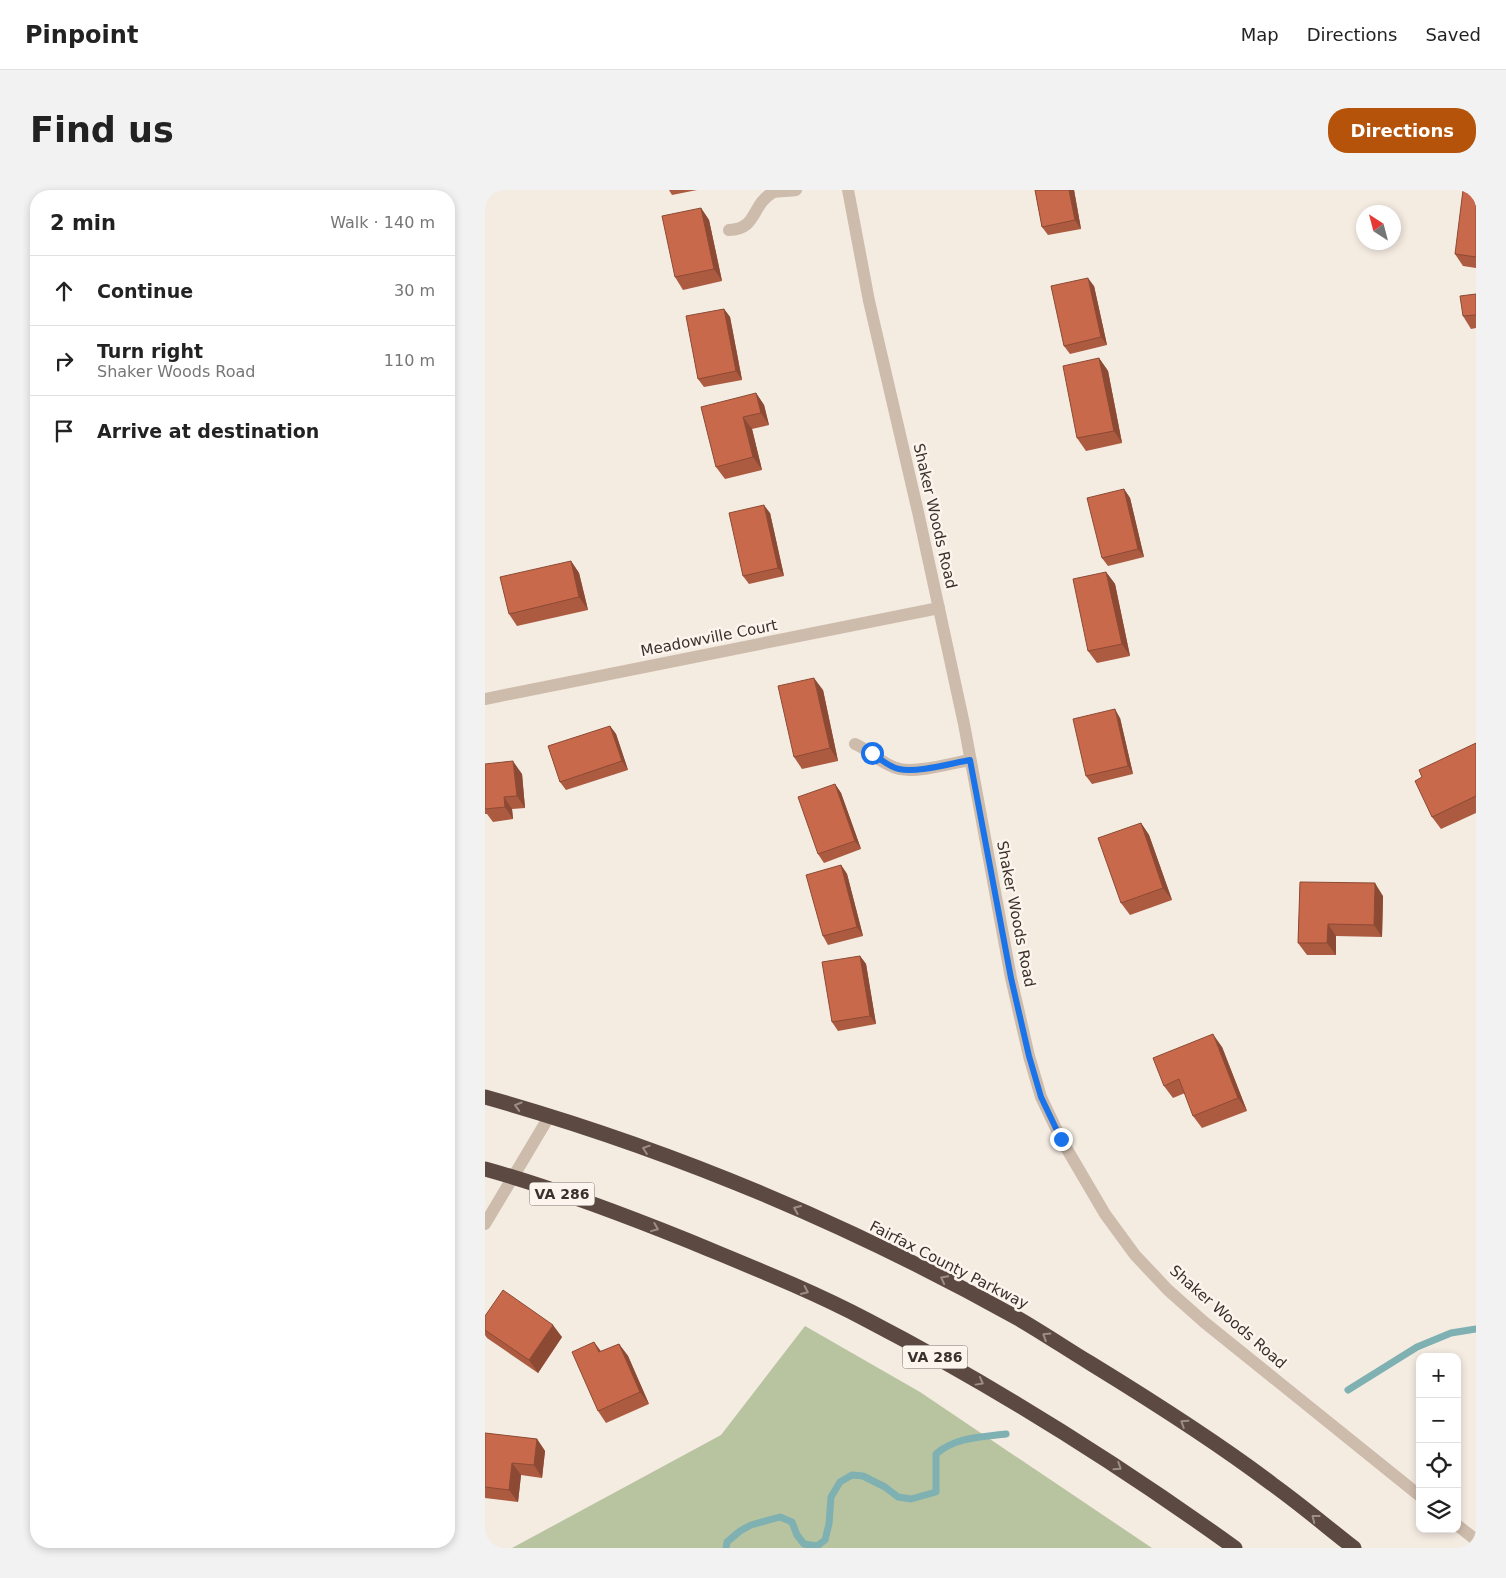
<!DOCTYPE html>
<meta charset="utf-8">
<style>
:root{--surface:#fff;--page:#f2f2f2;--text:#222;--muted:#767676;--line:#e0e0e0;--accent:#b45309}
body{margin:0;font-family:"DejaVu Sans",sans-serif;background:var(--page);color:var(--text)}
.controls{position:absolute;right:15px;bottom:15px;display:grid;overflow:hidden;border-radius:10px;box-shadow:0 2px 8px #0003}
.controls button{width:45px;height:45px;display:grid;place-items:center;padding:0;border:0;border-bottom:1px solid var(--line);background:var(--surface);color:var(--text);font:25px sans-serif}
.compass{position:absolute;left:871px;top:15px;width:45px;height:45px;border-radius:50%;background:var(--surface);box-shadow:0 2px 8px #0003;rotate:324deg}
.stop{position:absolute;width:15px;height:15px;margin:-11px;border:4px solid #1a73e8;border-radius:50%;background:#fff}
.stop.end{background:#1a73e8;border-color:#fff;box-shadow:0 1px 5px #0008}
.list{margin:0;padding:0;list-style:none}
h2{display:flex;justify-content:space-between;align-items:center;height:65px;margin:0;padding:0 20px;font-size:21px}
h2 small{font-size:16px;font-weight:400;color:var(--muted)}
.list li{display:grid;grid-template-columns:32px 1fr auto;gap:15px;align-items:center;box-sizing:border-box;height:70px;padding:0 20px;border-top:1px solid var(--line)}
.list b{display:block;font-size:19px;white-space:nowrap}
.list p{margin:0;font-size:16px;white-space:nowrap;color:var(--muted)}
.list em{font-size:16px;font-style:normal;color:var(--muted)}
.icon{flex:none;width:28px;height:28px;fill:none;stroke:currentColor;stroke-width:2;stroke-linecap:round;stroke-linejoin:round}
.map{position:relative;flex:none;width:991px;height:1358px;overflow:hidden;border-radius:20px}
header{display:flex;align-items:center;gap:30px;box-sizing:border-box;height:70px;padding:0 25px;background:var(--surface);border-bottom:1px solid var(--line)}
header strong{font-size:24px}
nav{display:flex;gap:28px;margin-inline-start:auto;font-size:18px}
.intro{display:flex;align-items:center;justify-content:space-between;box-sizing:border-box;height:120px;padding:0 30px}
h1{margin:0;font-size:35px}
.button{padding:12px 22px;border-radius:20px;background:var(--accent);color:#fff;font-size:18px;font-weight:700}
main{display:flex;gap:30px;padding:0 30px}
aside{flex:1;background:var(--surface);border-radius:20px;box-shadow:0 2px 8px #0003}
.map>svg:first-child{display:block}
.green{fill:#b8c4a0}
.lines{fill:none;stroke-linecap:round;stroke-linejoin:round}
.stream{stroke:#7fb0b2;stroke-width:7}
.lane{stroke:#cdbbac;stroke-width:12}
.street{stroke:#cdbbac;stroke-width:12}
.highway{stroke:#5c4a42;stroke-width:15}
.wall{fill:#ac5a40}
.shaded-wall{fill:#8c4a34}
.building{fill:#c8694b;stroke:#8c4a34}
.oneway{stroke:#9c8e87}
.route{stroke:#1a73e8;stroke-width:6}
.labels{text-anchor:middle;stroke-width:5;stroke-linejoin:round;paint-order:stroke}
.shield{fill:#fbf5ee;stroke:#756b66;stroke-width:1}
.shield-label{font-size:14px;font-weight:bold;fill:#3b302b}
.street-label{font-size:15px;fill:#3b302b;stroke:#fbf5ee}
</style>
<header>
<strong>Pinpoint</strong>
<nav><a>Map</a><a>Directions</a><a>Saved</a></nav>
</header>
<div class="intro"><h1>Find us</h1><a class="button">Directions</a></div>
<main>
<aside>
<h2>2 min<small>Walk · 140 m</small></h2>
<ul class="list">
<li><svg class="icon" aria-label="ahead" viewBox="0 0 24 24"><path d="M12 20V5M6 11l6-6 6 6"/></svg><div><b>Continue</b></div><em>30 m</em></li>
<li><svg class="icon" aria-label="right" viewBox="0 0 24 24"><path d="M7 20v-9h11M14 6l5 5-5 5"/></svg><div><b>Turn right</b><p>Shaker Woods Road</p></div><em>110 m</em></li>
<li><svg class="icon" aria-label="arrive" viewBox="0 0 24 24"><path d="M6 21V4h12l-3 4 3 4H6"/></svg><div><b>Arrive at destination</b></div></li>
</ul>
</aside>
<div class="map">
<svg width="991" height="1358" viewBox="0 0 991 1358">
<rect width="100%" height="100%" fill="#f4ebe1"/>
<!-- green -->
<path class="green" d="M320 1136 435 1202 667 1358H27L236 1245Z"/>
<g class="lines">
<!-- stream -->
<g class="stream">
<path d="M863 1200 932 1157 966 1143 991 1139"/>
<path d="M241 1358 242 1352 255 1341 266 1335 295 1327 307 1332 312 1345 319 1354 332 1356 340 1350 344 1334 346 1307 355 1292 367 1285 378 1286 400 1297 413 1307 426 1309 451 1302V1264C471 1247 496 1247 521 1244"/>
</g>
<!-- lane -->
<g class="lane">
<path d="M244 40C273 39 266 15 287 3 293 0 303 2 311 0"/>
<path d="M370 554C385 560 398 576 415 579 433 583 467 573 485 570"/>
</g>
<!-- street -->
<g class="street">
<path d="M363 0 384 111 433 322 479 534 526 788 544 866 556 907 576 949 620 1024 650 1065 683 1100 719 1132 935 1306"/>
<path d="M0 509 454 418"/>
<path d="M0 1034 65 925"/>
<path d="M972 1335 991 1350"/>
</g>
<!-- highway -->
<g class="highway">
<path d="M0 907C185 959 366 1035 534 1129 558 1143 582 1159 605 1173 667 1211 729 1250 787 1294 815 1314 842 1337 869 1358"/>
<path d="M0 979C69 998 137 1024 204 1051 264 1076 325 1100 382 1130 511 1197 633 1274 750 1358"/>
</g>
</g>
<!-- wall -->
<g class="wall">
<path d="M184 0H212L187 5Z"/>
<path d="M550 0H589L596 39 563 45 557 37Z"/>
<path d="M991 0V78L978 76 970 64Z"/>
<path d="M216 18 224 30 237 91 198 100 190 87Z"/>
<path d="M609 96 622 155 585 164 579 156Z"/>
<path d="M991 104V138L986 139 978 126Z"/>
<path d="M239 119 245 127 257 190 219 197 213 189Z"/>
<path d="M614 168 623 181 637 253 601 261 592 248Z"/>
<path d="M271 203 279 215 284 235 267 239 277 280 240 289 231 277Z"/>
<path d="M639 299 645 308 659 367 623 376 617 368Z"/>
<path d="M285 323 299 386 264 394 258 386Z"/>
<path d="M86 371 94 383 103 420 32 436 24 424Z"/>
<path d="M621 382 630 394 645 466 612 473 603 461Z"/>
<path d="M338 500 353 571 317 579 309 567Z"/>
<path d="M635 528 648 584 607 594 601 586Z"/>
<path d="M125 536 131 544 143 580 81 600 75 592Z"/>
<path d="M991 553V623L956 639 947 627 937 587Z"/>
<path d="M0 574 37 584 40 618 27 619 28 629 8 632 2 624H0Z"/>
<path d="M350 594 356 603 376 659 339 673 333 664Z"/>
<path d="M656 633 664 645 687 710 645 725 636 713Z"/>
<path d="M356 675 362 684 378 746 343 755 338 746Z"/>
<path d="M815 692 898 706 897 747 851 746V765H822L813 753Z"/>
<path d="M375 766 381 774 391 834 353 841 347 832Z"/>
<path d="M737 857 762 921 717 938 708 926 700 903 688 908 679 896Z"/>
<path d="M0 1126 77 1147 53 1183 2 1148 0 1145Z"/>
<path d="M109 1152 116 1162 134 1154 143 1166 164 1214 121 1233 113 1221Z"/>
<path d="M0 1243 52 1249 60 1261 57 1288 36 1285 33 1312 0 1308Z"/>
</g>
<!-- shaded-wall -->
<g class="shaded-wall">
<path d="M584 0H589L596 39 590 30Z"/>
<path d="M216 18 224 30 237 91 229 79Z"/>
<path d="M603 88 609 96 622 155 616 147Z"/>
<path d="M239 119 245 127 257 190 251 181Z"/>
<path d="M614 168 623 181 637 253 629 241Z"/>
<path d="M271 203 279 215 284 235 276 223Z"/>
<path d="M258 227 267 239 277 280 268 267Z"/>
<path d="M639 299 645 308 659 367 653 359Z"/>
<path d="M279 315 285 323 299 386 293 378Z"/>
<path d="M86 371 94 383 103 420 94 407Z"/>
<path d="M621 382 630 394 645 466 637 454Z"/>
<path d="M329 488 338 500 353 571 345 558Z"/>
<path d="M630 519 635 528 648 584 643 576Z"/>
<path d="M125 536 131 544 143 580 137 571Z"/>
<path d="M28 571 37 584 40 618 32 606Z"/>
<path d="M350 594 356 603 376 659 370 651Z"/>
<path d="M19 607 27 619 28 629 20 617Z"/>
<path d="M656 633 664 645 687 710 678 698Z"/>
<path d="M356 675 362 684 378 746 372 737Z"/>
<path d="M890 693 898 706 897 747 889 735Z"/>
<path d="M843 734 851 746V765L842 753Z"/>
<path d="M375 766 381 774 391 834 385 826Z"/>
<path d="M728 844 737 857 762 921 753 908Z"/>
<path d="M68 1135 77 1147 53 1183 44 1170Z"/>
<path d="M109 1152 118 1164 114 1162Z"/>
<path d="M134 1154 143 1166 164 1214 155 1202Z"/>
<path d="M52 1249 60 1261 57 1288 49 1275Z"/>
<path d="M27 1273 36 1285 33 1312 24 1300Z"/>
</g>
<!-- building -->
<g class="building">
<path d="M550 0H584L590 30 557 37Z"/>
<path d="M978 0H991V67L970 64Z"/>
<path d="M216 18 229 79 190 87 177 26Z"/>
<path d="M603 88 616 147 579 156 566 96Z"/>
<path d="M991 104V125L978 126 975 106Z"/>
<path d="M239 119 251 181 213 189 201 126Z"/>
<path d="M614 168 629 241 592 248 578 176Z"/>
<path d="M271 203 276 223 258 227 268 267 231 277 216 217Z"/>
<path d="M639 299 653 359 617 368 602 308Z"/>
<path d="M279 315 293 378 258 386 244 323Z"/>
<path d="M86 371 94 407 24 424 15 387Z"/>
<path d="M621 382 637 454 603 461 588 389Z"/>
<path d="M329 488 345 558 309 567 293 496Z"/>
<path d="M630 519 643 576 601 586 588 529Z"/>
<path d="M125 536 137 571 75 592 63 556Z"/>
<path d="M991 553V606L947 627 930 591 937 587 934 580Z"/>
<path d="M28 571 32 606 19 607 20 617 0 619V574Z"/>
<path d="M350 594 370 651 333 664 313 607Z"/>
<path d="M656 633 678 698 636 713 613 648Z"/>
<path d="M356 675 372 737 338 746 321 685Z"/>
<path d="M815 692 890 693 889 735 843 734 842 753H813Z"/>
<path d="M375 766 385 826 347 832 337 772Z"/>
<path d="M728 844 753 908 708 926 694 889 679 896 668 868Z"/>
<path d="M18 1100 68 1135 44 1170 0 1140V1126Z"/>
<path d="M109 1152 114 1162 134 1154 155 1202 113 1221 87 1162Z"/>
<path d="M0 1243 52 1249 49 1275 27 1273 24 1300 0 1297Z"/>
</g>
<!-- one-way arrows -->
<defs><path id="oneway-chevron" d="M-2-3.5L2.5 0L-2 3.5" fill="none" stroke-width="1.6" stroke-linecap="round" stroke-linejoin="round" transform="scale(1.25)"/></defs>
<g class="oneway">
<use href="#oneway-chevron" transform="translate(33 916) rotate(-164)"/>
<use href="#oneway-chevron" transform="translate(161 959) rotate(-161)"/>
<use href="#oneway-chevron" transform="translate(312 1019) rotate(-157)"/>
<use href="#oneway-chevron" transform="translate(170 1038) rotate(22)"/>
<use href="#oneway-chevron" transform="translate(459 1089) rotate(-152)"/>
<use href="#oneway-chevron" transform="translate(320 1101) rotate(25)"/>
<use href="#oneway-chevron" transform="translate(561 1146) rotate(-148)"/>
<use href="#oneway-chevron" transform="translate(495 1192) rotate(29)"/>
<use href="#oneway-chevron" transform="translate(699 1233) rotate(-147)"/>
<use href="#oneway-chevron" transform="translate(633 1277) rotate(33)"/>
<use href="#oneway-chevron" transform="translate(830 1328) rotate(-142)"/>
</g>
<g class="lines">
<!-- route -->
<path class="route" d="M387 563C395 569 404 577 414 579 433 583 467 573 485 570L526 788 544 866 556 907 576 949"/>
</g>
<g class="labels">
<!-- shield labels -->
<g class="shield">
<rect x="44.5" y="992.5" width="65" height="23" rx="4"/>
<rect x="417.5" y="1155.5" width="65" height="23" rx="4"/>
</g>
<g class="shield-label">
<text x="77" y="1009">VA 286</text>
<text x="450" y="1172">VA 286</text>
</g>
<!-- street labels -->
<g class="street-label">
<text transform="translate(450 326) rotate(77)" y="5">Shaker Woods Road</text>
<text transform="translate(224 448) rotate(-11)" y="5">Meadowville Court</text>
<text transform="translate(531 724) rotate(79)" y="5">Shaker Woods Road</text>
<text transform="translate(464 1075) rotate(27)" y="5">Fairfax County Parkway</text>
<text transform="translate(743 1127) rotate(41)" y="5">Shaker Woods Road</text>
</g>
</g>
</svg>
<div class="controls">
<button>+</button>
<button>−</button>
<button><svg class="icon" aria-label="locate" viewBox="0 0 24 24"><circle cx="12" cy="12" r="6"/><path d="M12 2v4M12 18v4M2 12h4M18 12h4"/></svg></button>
<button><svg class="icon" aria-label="layers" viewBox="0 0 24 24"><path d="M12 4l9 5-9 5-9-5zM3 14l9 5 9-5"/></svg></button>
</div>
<svg class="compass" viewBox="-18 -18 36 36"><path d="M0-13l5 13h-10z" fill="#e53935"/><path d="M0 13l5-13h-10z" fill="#767676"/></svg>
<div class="stop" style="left:387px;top:563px"></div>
<div class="stop end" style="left:576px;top:949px"></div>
</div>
</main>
